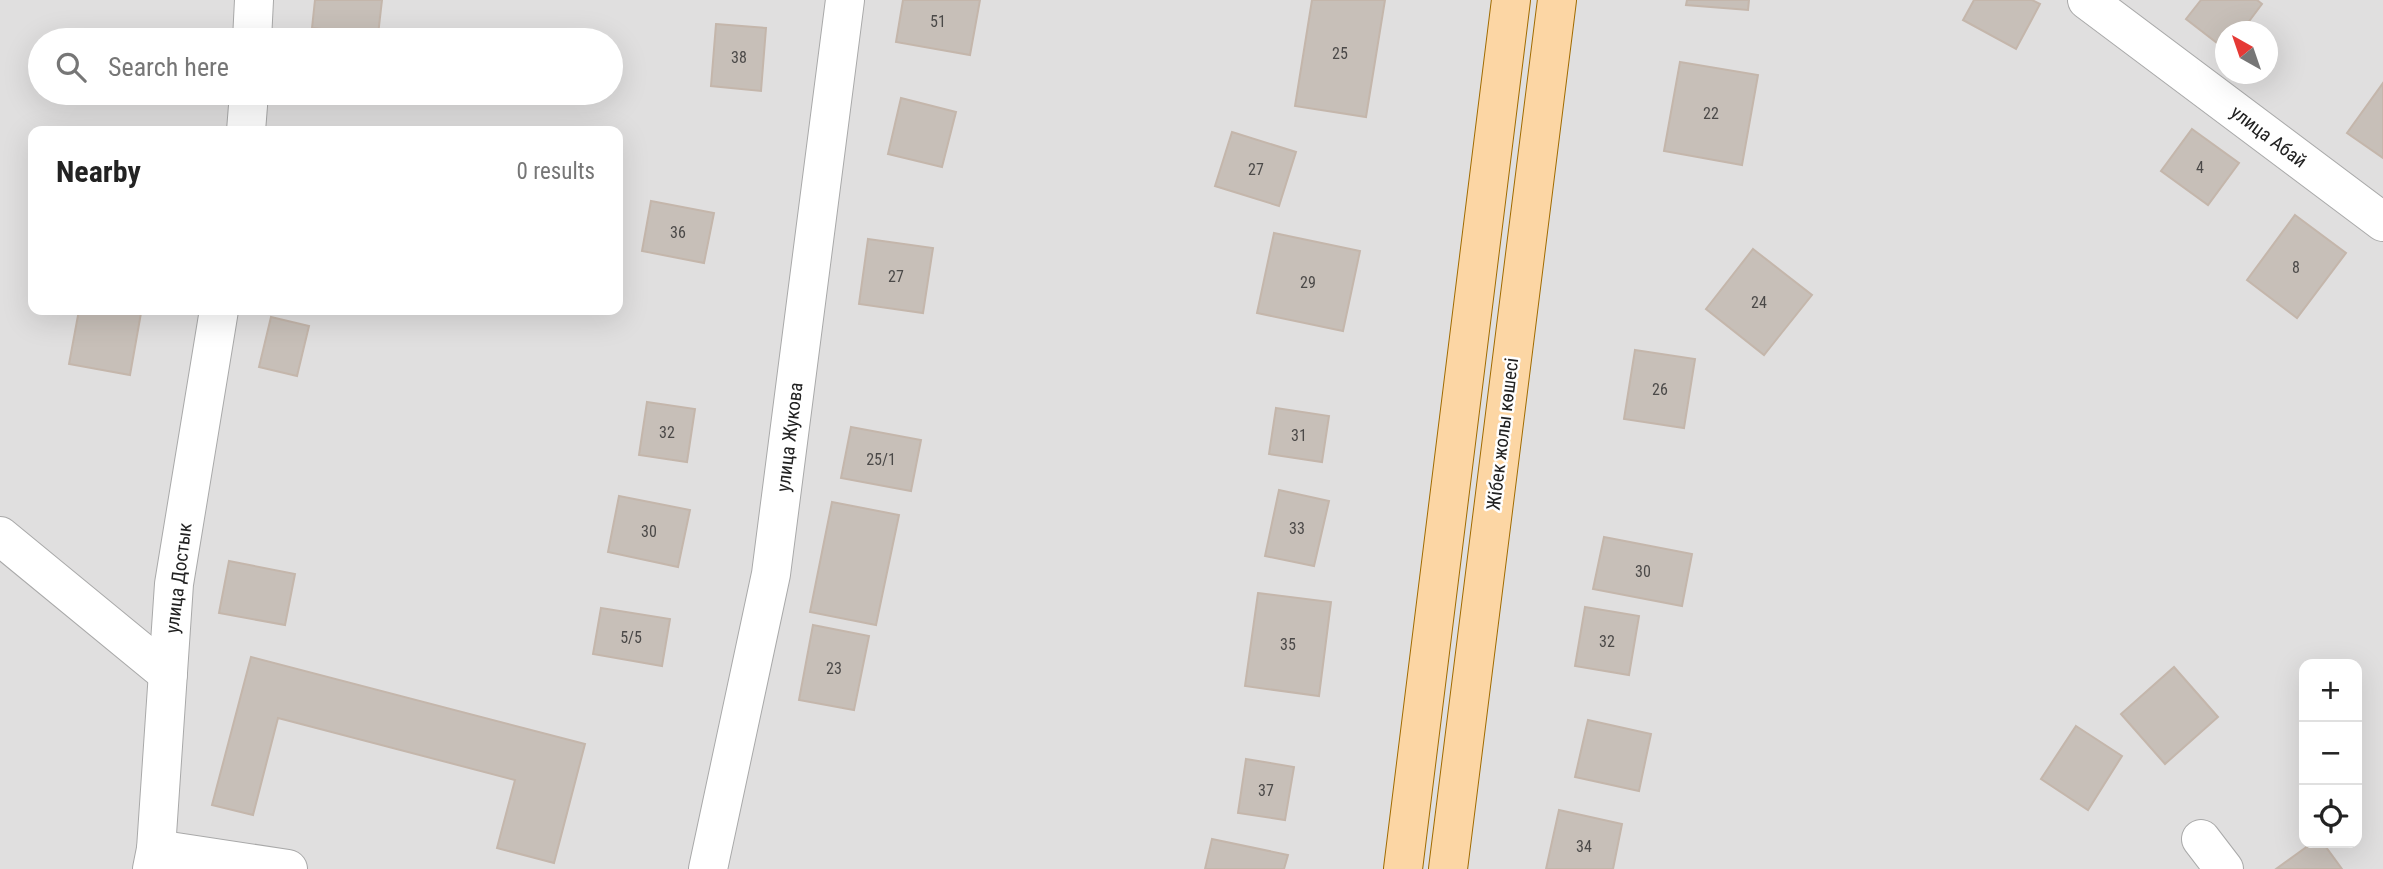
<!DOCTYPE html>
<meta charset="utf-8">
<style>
:root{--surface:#fff;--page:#f6f6f6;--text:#222;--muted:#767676;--line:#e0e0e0}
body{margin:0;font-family:"Roboto Condensed",sans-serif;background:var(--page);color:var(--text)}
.controls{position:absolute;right:21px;bottom:21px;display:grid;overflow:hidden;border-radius:14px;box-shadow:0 7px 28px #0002}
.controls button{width:63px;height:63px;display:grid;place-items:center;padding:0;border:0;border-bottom:2px solid var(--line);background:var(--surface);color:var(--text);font:35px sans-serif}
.compass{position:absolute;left:2215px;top:21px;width:63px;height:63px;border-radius:50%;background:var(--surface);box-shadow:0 7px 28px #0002;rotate:320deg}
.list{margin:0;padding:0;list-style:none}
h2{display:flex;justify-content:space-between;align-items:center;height:91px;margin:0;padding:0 28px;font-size:30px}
h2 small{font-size:23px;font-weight:400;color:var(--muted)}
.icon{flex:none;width:38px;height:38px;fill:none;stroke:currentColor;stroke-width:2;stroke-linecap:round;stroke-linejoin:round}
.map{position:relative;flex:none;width:2383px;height:869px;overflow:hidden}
.search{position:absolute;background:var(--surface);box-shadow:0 7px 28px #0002;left:28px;top:28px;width:595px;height:77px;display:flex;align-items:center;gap:18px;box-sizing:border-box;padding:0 24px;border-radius:38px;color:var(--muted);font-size:26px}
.panel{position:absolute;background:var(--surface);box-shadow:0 7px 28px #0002;left:28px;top:126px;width:595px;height:189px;border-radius:14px}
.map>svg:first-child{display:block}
.residential{fill:#e0dfdf;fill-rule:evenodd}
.building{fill:#c7bfb8;stroke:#c4b6ab;stroke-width:2}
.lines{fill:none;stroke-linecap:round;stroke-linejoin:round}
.minor-casing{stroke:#a9a9a9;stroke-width:40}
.major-casing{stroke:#a06b00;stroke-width:40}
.minor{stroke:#fff;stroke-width:38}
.major{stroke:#fcd6a4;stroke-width:38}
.labels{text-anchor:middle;stroke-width:5;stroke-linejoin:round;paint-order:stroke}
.number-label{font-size:16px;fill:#4b4948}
.street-label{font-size:19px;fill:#222;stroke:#fff}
</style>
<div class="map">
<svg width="2383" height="869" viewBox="0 0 2383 869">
<rect width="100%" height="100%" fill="#f2efe9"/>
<!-- residential -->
<path class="residential" d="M0 0H2383V869H0ZM2226 32H2268V74H2226ZM40 40H611V93H40ZM33 131H618V310H33ZM2304 664H2357V843H2304Z"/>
<!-- building -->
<g class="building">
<path d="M315 0H382L378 35 312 28Z"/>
<path d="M903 0H980L970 55 896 42Z"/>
<path d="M1312 0H1385L1366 117 1295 106Z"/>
<path d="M1687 0H1749L1748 10 1686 5Z"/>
<path d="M1974 0H2032L2040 4 2016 49 1963 20Z"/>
<path d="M2201 0H2257L2262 4 2241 32H2226V50L2186 19Z"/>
<path d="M716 24 766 28 761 91 711 86Z"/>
<path d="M1680 62 1758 75 1742 165 1664 151Z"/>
<path d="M2383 83V158L2347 133Z"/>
<path d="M901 98 956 112 942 167 888 154Z"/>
<path d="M2192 129 2239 163 2208 205 2161 171Z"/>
<path d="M1232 132 1296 152 1279 206 1215 186Z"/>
<path d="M651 201 714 213 704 263 642 251Z"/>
<path d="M2295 215 2346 253 2297 318 2247 280Z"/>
<path d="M1274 233 1360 251 1343 331 1257 313Z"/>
<path d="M868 239 933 248 923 313 859 304Z"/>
<path d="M1753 249 1812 295 1764 355 1706 309Z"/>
<path d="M79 310H125L141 313 130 375 69 364Z"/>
<path d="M271 317 309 326 297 376 259 367Z"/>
<path d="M1635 350 1695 359 1684 428 1624 419Z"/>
<path d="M647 402 695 409 687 462 639 455Z"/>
<path d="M1276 408 1329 416 1322 462 1269 454Z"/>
<path d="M851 427 921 440 911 491 841 478Z"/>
<path d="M1279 490 1329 501 1314 566 1265 556Z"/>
<path d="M619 496 690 510 678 567 608 552Z"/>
<path d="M832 502 899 515 876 625 810 612Z"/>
<path d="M1604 537 1692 554 1682 606 1593 589Z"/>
<path d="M229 561 295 574 285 625 219 613Z"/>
<path d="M1258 593 1331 602 1319 696 1245 686Z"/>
<path d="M1585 607 1639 616 1629 675 1575 666Z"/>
<path d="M601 608 670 619 662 666 593 654Z"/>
<path d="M813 625 869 636 854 710 799 700Z"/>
<path d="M251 657 585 744 554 863 497 848 515 780 278 718 253 815 212 805Z"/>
<path d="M2174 667 2218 717 2165 764 2121 714Z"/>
<path d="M1588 720 1651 734 1639 791 1575 777Z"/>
<path d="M2076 726 2122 756 2088 810 2041 779Z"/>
<path d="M1246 759 1294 767 1285 820 1238 813Z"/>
<path d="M1559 810 1622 824 1613 869H1546Z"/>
<path d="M1212 839 1288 855 1284 869H1205Z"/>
<path d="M2312 843H2323L2342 869H2276Z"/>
</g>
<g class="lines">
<defs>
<g id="minor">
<path d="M2087 0 2383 222"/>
<path d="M252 40 254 0"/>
<path d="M246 131 249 93"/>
<path d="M0 536 168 674"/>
<path d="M2201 839 2224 869"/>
<path d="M156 849 174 584 219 310"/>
<path d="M152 869 156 849 288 869"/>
<path d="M708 869 771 574 845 0"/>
</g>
<g id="major">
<path d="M1403 869 1511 0"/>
<path d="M1448 869 1557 0"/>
</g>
</defs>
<!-- minor casing -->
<use href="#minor" class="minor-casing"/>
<!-- major casing -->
<use href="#major" class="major-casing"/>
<!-- minor -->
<use href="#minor" class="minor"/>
<!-- major -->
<use href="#major" class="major"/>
</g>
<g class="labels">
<!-- number labels -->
<g class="number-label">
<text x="938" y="27">51</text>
<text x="1340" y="59">25</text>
<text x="739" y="63">38</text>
<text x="1711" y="119">22</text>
<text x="2200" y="173">4</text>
<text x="1256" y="175">27</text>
<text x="678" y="238">36</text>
<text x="2296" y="273">8</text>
<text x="896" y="282">27</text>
<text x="1308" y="288">29</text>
<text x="1759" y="308">24</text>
<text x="1660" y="395">26</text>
<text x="667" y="438">32</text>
<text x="1299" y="441">31</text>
<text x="881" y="465">25/1</text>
<text x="1297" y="534">33</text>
<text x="649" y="537">30</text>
<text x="1643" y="577">30</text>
<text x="631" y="643">5/5</text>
<text x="1607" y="647">32</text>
<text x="1288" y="650">35</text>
<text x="834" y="674">23</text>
<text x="1266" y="796">37</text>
<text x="1584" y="852">34</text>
</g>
<!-- street labels -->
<g class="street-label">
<text transform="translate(2269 136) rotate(37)" y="7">улица Абай</text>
<text transform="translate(1502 434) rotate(-83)" y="7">Жібек жолы көшесі</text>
<text transform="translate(789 437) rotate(-83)" y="7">улица Жукова</text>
<text transform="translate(178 578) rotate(-83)" y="7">улица Достык</text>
</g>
</g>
</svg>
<div class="controls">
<button>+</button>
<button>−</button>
<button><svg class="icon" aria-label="locate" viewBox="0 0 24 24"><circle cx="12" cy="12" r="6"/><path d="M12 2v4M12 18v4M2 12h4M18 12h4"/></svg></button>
</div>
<svg class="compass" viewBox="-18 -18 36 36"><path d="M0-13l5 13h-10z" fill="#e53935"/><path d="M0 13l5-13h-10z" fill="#767676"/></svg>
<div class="search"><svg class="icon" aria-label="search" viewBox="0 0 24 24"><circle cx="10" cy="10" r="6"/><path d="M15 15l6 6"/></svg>Search here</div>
<section class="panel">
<h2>Nearby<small>0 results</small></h2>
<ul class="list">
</ul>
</section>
</div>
